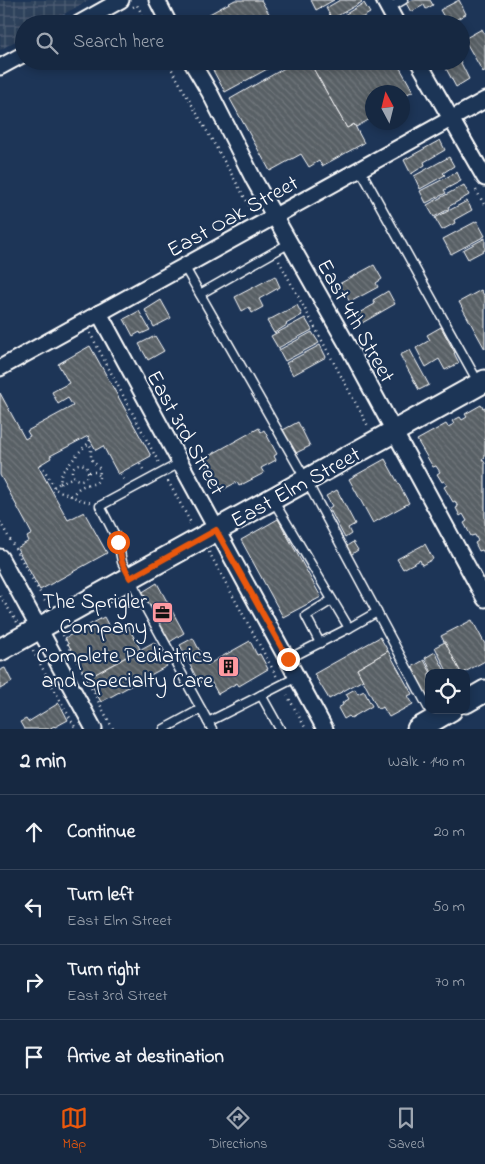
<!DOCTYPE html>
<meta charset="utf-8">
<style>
:root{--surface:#162841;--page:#1f3048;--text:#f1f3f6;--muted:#9ea6b1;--line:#35445a;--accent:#ea580c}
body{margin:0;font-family:"Indie Flower",sans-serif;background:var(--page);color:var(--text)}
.controls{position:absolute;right:15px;bottom:15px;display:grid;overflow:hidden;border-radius:10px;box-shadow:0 2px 8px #0003}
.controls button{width:45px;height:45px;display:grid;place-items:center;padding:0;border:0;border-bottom:1px solid var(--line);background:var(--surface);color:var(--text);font:25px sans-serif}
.compass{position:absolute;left:365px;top:85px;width:45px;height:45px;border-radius:50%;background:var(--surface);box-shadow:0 2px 8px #0003;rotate:353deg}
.stop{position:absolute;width:15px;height:15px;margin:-11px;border:4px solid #ea580c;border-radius:50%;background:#fff}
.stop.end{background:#ea580c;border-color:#fff;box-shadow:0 1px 5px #0008}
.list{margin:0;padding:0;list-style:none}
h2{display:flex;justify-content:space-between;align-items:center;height:65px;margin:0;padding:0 20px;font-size:21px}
h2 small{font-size:16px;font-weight:400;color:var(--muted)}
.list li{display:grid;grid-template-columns:32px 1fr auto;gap:15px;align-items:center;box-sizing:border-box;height:75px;padding:0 20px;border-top:1px solid var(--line)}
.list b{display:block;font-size:19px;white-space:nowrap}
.list p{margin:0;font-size:16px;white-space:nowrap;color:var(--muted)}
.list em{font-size:16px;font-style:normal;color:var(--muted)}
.icon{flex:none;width:28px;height:28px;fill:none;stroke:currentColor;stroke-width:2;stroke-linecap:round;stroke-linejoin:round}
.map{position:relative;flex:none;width:485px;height:729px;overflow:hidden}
.search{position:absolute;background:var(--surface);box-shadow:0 2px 8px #0003;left:15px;right:15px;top:15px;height:55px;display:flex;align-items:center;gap:12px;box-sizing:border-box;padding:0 18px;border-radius:28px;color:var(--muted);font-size:19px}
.sheet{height:365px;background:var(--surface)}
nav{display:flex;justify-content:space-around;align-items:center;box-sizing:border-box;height:70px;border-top:1px solid var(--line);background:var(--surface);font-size:14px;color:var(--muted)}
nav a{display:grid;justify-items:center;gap:2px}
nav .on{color:var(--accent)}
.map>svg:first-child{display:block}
.industrial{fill:url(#industrial-grid)}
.building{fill:url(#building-back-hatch);stroke:#fff}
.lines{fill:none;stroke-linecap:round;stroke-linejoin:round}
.service-casing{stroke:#fff;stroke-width:11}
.minor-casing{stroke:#fff;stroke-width:19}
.secondary-casing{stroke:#fff;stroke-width:25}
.path{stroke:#fff;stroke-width:2.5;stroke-dasharray:1 4;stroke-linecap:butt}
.service{stroke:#1d3557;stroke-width:8}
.minor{stroke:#1d3557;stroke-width:15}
.secondary{stroke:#1d3557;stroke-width:21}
.route{stroke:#ea580c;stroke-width:6}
.labels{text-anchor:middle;stroke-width:4.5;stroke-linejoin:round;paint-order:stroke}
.street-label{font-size:22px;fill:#fff;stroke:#1d3557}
.poi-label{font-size:22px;fill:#fff;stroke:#1d3557;text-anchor:end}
</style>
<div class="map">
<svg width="485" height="729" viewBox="0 0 485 729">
<defs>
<pattern id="industrial-grid" width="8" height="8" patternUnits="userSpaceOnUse" patternTransform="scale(1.25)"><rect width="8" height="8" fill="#2f425b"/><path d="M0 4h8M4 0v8" fill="none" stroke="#4e5e74"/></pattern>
<pattern id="building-back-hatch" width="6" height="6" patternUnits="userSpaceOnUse" patternTransform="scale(1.25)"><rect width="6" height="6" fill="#596065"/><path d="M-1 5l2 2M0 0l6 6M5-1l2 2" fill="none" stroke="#72787c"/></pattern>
</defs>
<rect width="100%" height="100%" fill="#1d3557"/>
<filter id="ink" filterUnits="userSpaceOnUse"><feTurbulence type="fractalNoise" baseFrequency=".02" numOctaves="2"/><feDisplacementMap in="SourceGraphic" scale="10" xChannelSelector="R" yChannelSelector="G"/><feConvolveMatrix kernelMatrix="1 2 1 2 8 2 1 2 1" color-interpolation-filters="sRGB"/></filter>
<g filter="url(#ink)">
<!-- industrial -->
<path class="industrial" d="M0 0H89L46 24H24V36L0 50Z"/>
<!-- building -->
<g class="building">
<path d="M235 0H261L271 17 259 24H191Z"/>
<path d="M311 0H334L316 10Z"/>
<path d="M340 0H360L362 2 332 19 326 8Z"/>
<path d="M412 0H430L433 5 426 9 424 5 411 12 406 3Z"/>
<path d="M459 0 466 14 448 24 440 10Z"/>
<path d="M364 3 370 13 351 24H329Z"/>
<path d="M482 29 485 35V71L483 72 464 39Z"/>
<path d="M213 61H282L225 92 209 63Z"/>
<path d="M297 61H309L347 128 354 124 364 143 322 166 319 161 309 167 301 154 270 171 230 99Z"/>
<path d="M309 61H396L413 91 402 97V92H372V118L356 127 354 124 347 128Z"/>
<path d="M442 61H460L469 79 456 87Z"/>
<path d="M440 140 445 150 424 162 425 165 411 174 404 160Z"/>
<path d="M449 157 454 166 443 173 445 175 420 189 414 176Z"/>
<path d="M457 172 461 181 444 190 446 193 426 203 420 191Z"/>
<path d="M464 185 469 195 448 207 449 209 434 217 427 205Z"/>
<path d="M467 201 472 210 454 220 455 223 442 230 435 218Z"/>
<path d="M477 221 485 236 451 254 443 239Z"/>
<path d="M485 238V250L468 259 463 250Z"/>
<path d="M374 265 382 279 376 283 378 287 350 302 339 284Z"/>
<path d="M275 276 280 287 259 299 263 307 252 313 249 307 242 311 235 297Z"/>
<path d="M481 290 485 297V349L459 302Z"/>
<path d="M388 291 395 304 362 323 357 314 375 304 373 300Z"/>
<path d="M161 300 171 318 154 327 145 310Z"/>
<path d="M297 305 302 315 286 324 287 325 274 333 267 321Z"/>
<path d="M139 311 150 330 141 334 140 332 133 336 124 319Z"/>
<path d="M305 318 312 330 278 348 271 336Z"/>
<path d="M441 327 455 353H454L459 363 445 370 439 359 426 367 416 348 430 340 427 335Z"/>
<path d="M312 332 319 343 285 361 279 350Z"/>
<path d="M155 336 164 351 148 360 139 344Z"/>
<path d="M320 345 326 357 293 375 286 363Z"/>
<path d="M90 346 151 456 118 474 103 446 96 450 88 436 50 456 51 458 38 466 68 520 84 512 107 553 40 590 17 548 29 541 27 537 32 534 0 475V393L25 439 30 436 27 431 73 406 68 398 58 404 52 392 69 383 58 364Z"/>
<path d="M410 350 429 385 419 390 400 355Z"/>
<path d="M481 405 483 408 485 407V457L482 459 485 463V554L482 550 479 551 475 543 478 541 475 535 471 536 464 523 467 521 463 514 460 516 456 508 458 507 455 501 453 502 444 487 447 485 444 481 442 482 437 474 440 472 436 466 433 467 417 440 446 424 448 427 454 424 452 421 460 417 462 420 467 417 465 414Z"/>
<path d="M298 422 310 446 294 454 283 434 285 433 283 430Z"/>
<path d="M259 428 261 432 264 430 277 454 274 456 276 460 261 468 264 473 239 486 237 482 222 490 220 485 217 487 205 464 207 463 205 458Z"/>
<path d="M385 459 409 503 373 523 349 479Z"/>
<path d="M337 490 355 524 348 528 351 534 345 538 329 508 332 506 326 496Z"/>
<path d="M278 519 321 597 283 617 241 540Z"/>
<path d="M353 542 358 550 349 556 345 547Z"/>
<path d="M425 544 433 559 422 565 420 560 403 569 397 559Z"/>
<path d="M157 583 184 633 168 643 141 593Z"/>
<path d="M104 617 113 634 128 626 140 649 87 679 65 638Z"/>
<path d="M472 620 485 644V661L463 673H461L441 636Z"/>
<path d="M380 637 388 651 357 669 363 680 329 699 314 674Z"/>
<path d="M193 638 207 665 250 641 257 655 260 654 268 669 239 686 237 683 218 694 209 678 199 683 180 645Z"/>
<path d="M154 642 167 666 101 702 88 678Z"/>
<path d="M445 642 461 673H448L435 647Z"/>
<path d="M388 651 412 694 408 696 413 704 389 717 383 707 378 709 357 669Z"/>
<path d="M435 652 446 673H432L425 658Z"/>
<path d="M424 660 431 673H429V695L427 696 412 667Z"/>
<path d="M5 668 12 682 0 689V670Z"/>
<path d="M355 689 358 694 364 691 372 706 351 718 349 716 344 719 338 708 343 705 342 703 349 699 346 694Z"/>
<path d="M59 703 68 720 55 727 54 726 49 729H24L20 722 26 719 28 722Z"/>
</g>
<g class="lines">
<defs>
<g id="service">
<path d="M389 8 403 0"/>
<path d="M360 169 478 382"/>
<path d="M184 266 306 480 429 709"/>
<path d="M200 294 290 243"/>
<path d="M180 463 100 506 118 541 122 562 137 592 212 729"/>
<path d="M273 500 349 628 288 659"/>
<path d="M349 628 377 612"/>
<path d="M320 643 306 616 332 600"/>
<path d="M261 695 280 729"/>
<path d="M208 722 297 677"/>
<path d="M164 729 201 709"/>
</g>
<g id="minor">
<path d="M157 0 169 24"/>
<path d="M384 0 397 24"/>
<path d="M78 24 121 0"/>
<path d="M191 61 210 93 254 180 348 346 485 599"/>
<path d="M418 61 485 178"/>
<path d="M0 67 24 54"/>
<path d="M99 313 325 729"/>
<path d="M0 368 485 100"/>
<path d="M0 557 94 729"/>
</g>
<g id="secondary">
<path d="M0 650 485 381"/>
<path d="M466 702 485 691"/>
<path d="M418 729 451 710"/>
</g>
</defs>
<!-- service casing -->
<use href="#service" class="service-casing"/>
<!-- minor casing -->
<use href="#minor" class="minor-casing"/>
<!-- secondary casing -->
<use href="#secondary" class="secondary-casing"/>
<!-- path -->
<g class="path">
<path d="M133 7 137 5 147 24"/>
<path d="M51 24 66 15"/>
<path d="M167 61 253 212"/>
<path d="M476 190 485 206"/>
<path d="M279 261 368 426"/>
<path d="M90 333 159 463"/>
<circle cx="80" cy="472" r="8"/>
<path d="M41 464 55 489 78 499 92 503"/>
<path d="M140 464 144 471"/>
<path d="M89 472H95L99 475"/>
<path d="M121 474 125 482"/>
<path d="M168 481 191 523 189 524"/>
<path d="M60 483 74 477"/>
<path d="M54 487 60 483 62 472C72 463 78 451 89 443L90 440 88 436"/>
<path d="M71 496C74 494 77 489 81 487 92 481 99 490 100 469L91 459V447L89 443"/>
<path d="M0 522 46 603 49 602"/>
<path d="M209 552 277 677"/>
<path d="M0 596 17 622"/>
<path d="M63 635 113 729"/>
<path d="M33 651 76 729"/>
<path d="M287 695 306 729"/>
</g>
<!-- service -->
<use href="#service" class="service"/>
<!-- minor -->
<use href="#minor" class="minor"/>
<!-- secondary -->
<use href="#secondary" class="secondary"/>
</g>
</g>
<g class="lines" filter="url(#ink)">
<!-- route -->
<path class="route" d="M118 542 122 562 130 578 216 530 288 659"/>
</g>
<!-- icons -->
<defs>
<symbol id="office-square" viewBox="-11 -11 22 22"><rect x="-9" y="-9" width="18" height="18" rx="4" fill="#ff9aa2" stroke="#1d3557"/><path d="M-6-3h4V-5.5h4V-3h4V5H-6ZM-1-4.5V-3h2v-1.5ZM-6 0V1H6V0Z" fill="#111"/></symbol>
<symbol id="building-square" viewBox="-11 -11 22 22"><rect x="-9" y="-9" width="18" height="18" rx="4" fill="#ff9aa2" stroke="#1d3557"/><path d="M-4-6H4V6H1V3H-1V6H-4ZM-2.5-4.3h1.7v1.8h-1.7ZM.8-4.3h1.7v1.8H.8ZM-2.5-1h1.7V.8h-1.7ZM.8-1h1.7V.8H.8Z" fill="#111"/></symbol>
</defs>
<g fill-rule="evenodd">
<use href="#office-square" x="150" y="600" width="25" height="25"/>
<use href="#building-square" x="216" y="654" width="25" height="25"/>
</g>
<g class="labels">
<!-- street labels -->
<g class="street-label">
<text transform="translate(232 215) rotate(-29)" y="8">East Oak Street</text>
<text transform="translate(357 320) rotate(61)" y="8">East 4th Street</text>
<text transform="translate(187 432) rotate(61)" y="8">East 3rd Street</text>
<text transform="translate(295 486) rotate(-29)" y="8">East Elm Street</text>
</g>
<!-- poi labels -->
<g class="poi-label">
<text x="147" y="608">The Sprigler<tspan x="147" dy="25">Company</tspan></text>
<text x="213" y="662">Complete Pediatrics<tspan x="213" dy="25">and Specialty Care</tspan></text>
</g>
</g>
</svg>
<div class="controls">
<button><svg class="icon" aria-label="locate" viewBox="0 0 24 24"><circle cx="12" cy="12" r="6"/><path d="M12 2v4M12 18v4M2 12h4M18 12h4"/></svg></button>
</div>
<svg class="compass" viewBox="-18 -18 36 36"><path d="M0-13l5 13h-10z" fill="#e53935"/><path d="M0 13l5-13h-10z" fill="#9ea6b1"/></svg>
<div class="stop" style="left:118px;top:542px"></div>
<div class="stop end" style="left:288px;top:659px"></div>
<div class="search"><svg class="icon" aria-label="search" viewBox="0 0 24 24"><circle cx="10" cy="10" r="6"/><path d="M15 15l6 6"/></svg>Search here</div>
</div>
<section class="sheet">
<h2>2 min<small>Walk · 140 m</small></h2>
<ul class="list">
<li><svg class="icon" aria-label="ahead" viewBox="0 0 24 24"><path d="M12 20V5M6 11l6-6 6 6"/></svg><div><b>Continue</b></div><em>20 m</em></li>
<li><svg class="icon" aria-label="left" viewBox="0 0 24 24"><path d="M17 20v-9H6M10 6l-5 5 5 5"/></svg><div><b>Turn left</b><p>East Elm Street</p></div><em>50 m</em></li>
<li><svg class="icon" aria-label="right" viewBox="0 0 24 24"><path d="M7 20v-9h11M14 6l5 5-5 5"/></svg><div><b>Turn right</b><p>East 3rd Street</p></div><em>70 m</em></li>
<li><svg class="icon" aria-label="arrive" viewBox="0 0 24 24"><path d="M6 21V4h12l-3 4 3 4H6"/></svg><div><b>Arrive at destination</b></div></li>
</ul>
</section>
<nav>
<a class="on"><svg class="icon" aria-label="map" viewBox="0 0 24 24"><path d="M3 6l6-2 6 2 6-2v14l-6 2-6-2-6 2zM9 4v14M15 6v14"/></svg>Map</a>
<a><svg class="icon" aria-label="directions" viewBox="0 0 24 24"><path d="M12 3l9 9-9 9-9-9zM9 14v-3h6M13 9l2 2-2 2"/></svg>Directions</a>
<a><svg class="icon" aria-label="saved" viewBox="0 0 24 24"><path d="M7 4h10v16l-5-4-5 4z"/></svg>Saved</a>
</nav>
